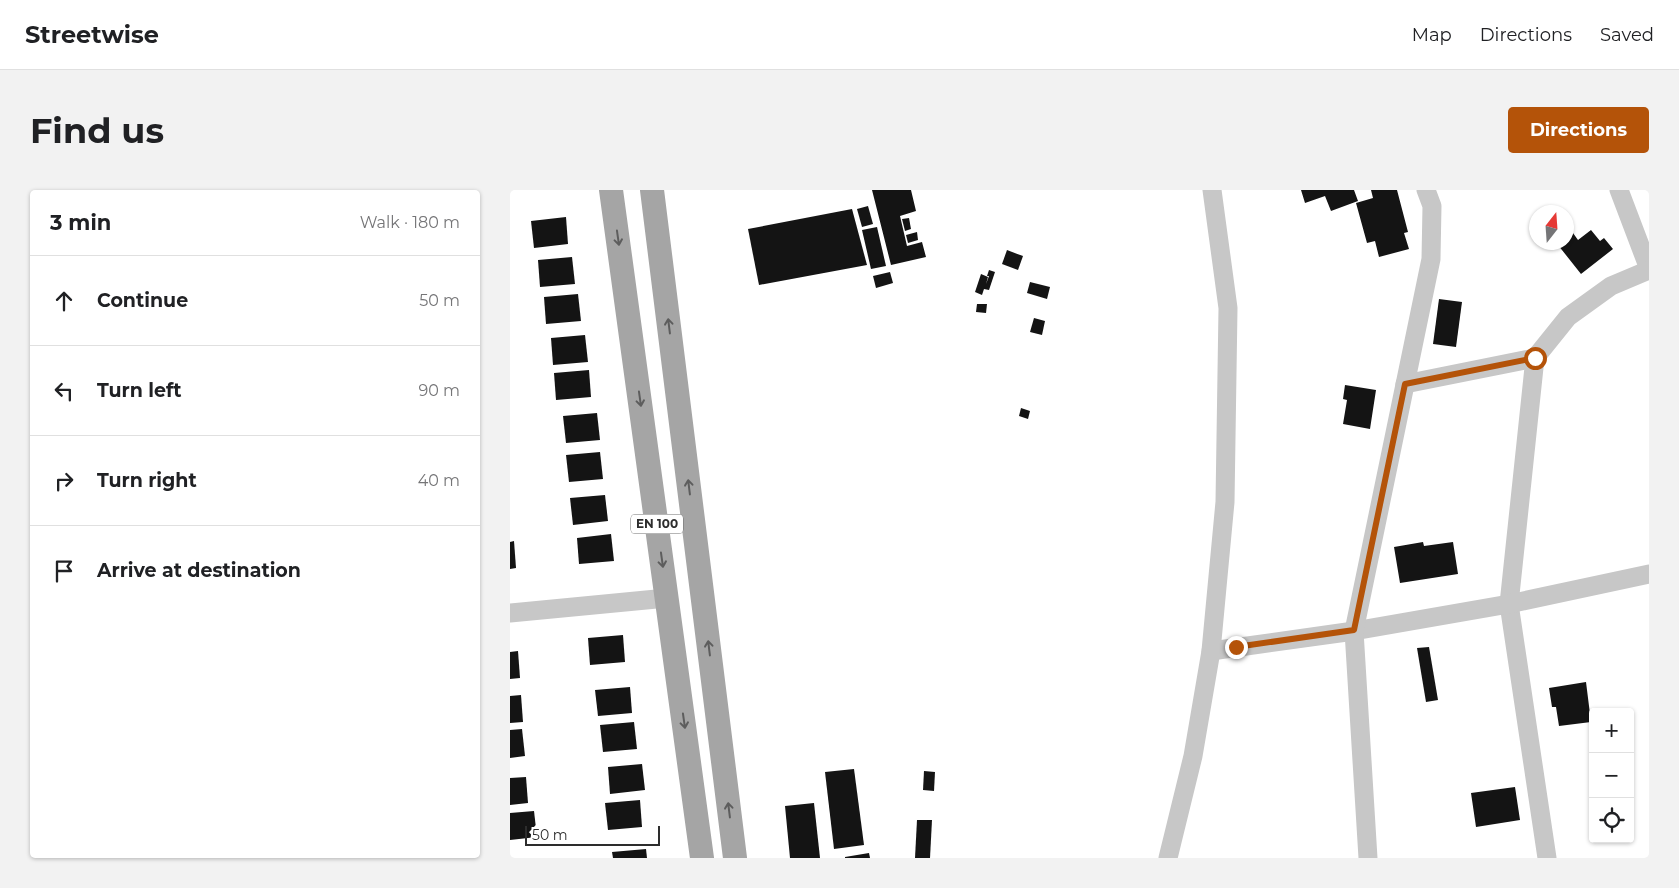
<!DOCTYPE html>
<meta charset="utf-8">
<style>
:root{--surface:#fff;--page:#f2f2f2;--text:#202124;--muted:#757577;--line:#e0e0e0;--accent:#b45309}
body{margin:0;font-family:Montserrat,sans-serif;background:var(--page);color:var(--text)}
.controls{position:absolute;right:15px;bottom:15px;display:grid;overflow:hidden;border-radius:5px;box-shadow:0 1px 4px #0004}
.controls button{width:45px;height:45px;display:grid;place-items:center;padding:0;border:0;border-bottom:1px solid var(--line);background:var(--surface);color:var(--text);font:25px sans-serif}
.compass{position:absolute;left:1019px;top:15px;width:45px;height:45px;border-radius:50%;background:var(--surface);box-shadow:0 1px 4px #0004;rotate:17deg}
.scale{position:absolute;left:15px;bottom:12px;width:135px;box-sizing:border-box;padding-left:5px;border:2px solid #2d2d2d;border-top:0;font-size:14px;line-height:18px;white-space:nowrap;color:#2d2d2d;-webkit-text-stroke:4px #fff;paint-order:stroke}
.stop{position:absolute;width:15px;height:15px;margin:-11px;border:4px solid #b45309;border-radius:50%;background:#fff}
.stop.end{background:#b45309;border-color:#fff;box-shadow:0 1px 5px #0008}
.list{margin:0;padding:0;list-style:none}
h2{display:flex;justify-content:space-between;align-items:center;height:65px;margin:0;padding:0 20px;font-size:21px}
h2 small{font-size:16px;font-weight:400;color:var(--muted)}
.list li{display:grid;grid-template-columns:32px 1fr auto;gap:15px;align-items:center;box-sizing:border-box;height:90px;padding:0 20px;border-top:1px solid var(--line)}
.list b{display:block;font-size:19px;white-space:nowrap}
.list em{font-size:16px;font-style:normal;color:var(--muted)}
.icon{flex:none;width:28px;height:28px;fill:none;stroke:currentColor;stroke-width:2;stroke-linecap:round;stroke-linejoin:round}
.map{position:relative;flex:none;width:1139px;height:668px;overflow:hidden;border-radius:5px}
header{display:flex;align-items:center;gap:30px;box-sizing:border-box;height:70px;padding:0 25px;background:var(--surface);border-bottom:1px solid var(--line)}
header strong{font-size:24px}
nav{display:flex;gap:28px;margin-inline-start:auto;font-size:18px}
.intro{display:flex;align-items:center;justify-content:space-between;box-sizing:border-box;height:120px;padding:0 30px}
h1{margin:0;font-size:35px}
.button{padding:12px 22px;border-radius:5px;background:var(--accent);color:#fff;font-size:18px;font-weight:700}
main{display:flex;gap:30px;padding:0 30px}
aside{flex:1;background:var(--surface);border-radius:5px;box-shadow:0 1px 4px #0004}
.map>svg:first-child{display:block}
.building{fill:#141414}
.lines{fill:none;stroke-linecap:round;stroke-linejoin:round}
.minor{stroke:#c7c7c7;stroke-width:19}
.major{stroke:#a5a5a5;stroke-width:24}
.oneway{stroke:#5d5d5d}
.route{stroke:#b45309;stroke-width:6}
.labels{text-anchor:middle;stroke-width:5;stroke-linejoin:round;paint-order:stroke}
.shield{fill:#fff;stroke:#6c6c6c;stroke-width:1}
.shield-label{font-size:12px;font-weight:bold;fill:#2d2d2d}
</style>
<header>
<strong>Streetwise</strong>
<nav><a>Map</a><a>Directions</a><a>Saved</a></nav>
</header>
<div class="intro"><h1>Find us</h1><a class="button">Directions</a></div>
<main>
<aside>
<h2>3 min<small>Walk · 180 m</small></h2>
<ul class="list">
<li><svg class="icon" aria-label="ahead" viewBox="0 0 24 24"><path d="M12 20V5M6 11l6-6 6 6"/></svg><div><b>Continue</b></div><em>50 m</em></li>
<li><svg class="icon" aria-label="left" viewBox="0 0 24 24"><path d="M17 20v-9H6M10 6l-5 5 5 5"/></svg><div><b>Turn left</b></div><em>90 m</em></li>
<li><svg class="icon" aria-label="right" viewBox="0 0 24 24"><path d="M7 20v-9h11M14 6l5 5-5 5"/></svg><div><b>Turn right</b></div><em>40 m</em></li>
<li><svg class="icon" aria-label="arrive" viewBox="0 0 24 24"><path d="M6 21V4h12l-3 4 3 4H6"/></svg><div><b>Arrive at destination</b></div></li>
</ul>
</aside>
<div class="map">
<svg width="1139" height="668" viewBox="0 0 1139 668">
<rect width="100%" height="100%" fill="#fff"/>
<!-- building -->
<g class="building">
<path d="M362 0H401L406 21 390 26 397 56 412 52 416 67 381 75Z"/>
<path d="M791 0H844L848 11 821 21 815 6 795 13Z"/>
<path d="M861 0H887L898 42 894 43 899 59 869 67 865 51 857 53 846 13 863 8Z"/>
<path d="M358 16 363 34 352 37 347 19Z"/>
<path d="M342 19 357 75 249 95 238 39Z"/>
<path d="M56 27 58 54 24 58 21 31Z"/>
<path d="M399 28 401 39 395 41 392 29Z"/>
<path d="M367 37 376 76 361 79 352 40Z"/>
<path d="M1081 40 1090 51 1094 48 1103 59 1071 84 1048 55 1051 52H1056V48L1063 43 1068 50Z"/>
<path d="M407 42 408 50 398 53 396 45Z"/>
<path d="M497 60 513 66 508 80 492 74Z"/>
<path d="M62 67 65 94 30 97 28 70Z"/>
<path d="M479 80 485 82 479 100 474 99 472 105 465 102 471 84 478 87 476 94 479 86H477Z"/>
<path d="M380 82 383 93 366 98 363 86Z"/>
<path d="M520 92 540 97 537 109 517 103Z"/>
<path d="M68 104 71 131 36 134 34 107Z"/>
<path d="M929 109 952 112 946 157 923 154Z"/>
<path d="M467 114H477L476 123 466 122Z"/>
<path d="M524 128 535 131 532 145 520 142Z"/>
<path d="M75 145 78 172 43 175 41 148Z"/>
<path d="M79 180 81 207 46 210 44 183Z"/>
<path d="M835 195 866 200 860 239 833 234 837 210 833 209Z"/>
<path d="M511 218 520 221 518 229 509 226Z"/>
<path d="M87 223 90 250 56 253 53 226Z"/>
<path d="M90 262 93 289 59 292 56 265Z"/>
<path d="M95 305 98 331 63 335 60 308Z"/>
<path d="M101 344 104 371 69 374 67 348Z"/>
<path d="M4 351 6 378 0 379V352Z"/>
<path d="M913 352 914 356 943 352 948 384 890 393 884 357Z"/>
<path d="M113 445 115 472 80 475 78 448Z"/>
<path d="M919 457 928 510 916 512 907 458Z"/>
<path d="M8 461 10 488 0 489V462Z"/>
<path d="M1076 492 1081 532 1049 536 1046 517H1042L1039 498Z"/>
<path d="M120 497 122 523 88 526 85 500Z"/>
<path d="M11 505 13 532 0 533V506Z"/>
<path d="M124 532 127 559 93 562 90 535Z"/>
<path d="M12 539 15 566 0 568V540Z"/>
<path d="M132 574 135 600 100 604 98 577Z"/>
<path d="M344 579 354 655 324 659 315 582Z"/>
<path d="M414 581 425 582 424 601 413 600Z"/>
<path d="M16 587 18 613 0 615V588Z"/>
<path d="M1005 597 1010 630 966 637 961 603Z"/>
<path d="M130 610 132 637 98 640 95 613Z"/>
<path d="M304 613 310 668H280L275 616Z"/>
<path d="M24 621 27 647 0 650V623Z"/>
<path d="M407 630H422L420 668H405Z"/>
<path d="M136 659 137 668H103L102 662Z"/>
<path d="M359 663 360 668H335V667Z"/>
</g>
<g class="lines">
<!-- minor -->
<g class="minor">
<path d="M1109 0 1139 79"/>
<path d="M1025 168 999 414 1037 668"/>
<path d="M895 194 1025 168 1058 127 1101 96 1139 80"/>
<path d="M0 423 157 408"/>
<path d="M701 461 844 441 999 414 1139 384"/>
<path d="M658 668 683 566 701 461 715 312 718 118 702 0"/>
<path d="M858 668 844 441 921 69 922 16 916 0"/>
</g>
<!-- major -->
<g class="major">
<path d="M101 0 192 668"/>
<path d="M142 0 225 668"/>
</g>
</g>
<!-- one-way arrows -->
<defs><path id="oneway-shaft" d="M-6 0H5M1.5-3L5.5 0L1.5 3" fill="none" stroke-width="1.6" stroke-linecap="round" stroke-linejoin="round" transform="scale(1.25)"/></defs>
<g class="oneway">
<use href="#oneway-shaft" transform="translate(108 48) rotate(82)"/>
<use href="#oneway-shaft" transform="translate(159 136) rotate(-97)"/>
<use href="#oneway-shaft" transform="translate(130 209) rotate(82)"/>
<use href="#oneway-shaft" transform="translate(179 297) rotate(-97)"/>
<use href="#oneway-shaft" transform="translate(152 370) rotate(82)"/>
<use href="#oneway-shaft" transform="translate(199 458) rotate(-97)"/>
<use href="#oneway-shaft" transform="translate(174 531) rotate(82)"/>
<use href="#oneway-shaft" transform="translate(219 620) rotate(-97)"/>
</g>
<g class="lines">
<!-- route -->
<path class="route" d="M726 457 844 440 895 194 1025 168"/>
</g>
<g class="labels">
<!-- shield labels -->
<rect class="shield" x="121" y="324.5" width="52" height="19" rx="4"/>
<g class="shield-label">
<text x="147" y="338">EN 100</text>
</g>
</g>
</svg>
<div class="controls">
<button>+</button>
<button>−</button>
<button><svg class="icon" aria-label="locate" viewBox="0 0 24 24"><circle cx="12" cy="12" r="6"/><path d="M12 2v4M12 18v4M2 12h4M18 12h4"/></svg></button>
</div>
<svg class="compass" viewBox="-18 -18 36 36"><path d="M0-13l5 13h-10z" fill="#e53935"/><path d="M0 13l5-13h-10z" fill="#757577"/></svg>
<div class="scale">50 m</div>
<div class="stop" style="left:1025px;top:168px"></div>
<div class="stop end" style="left:726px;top:457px"></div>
</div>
</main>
